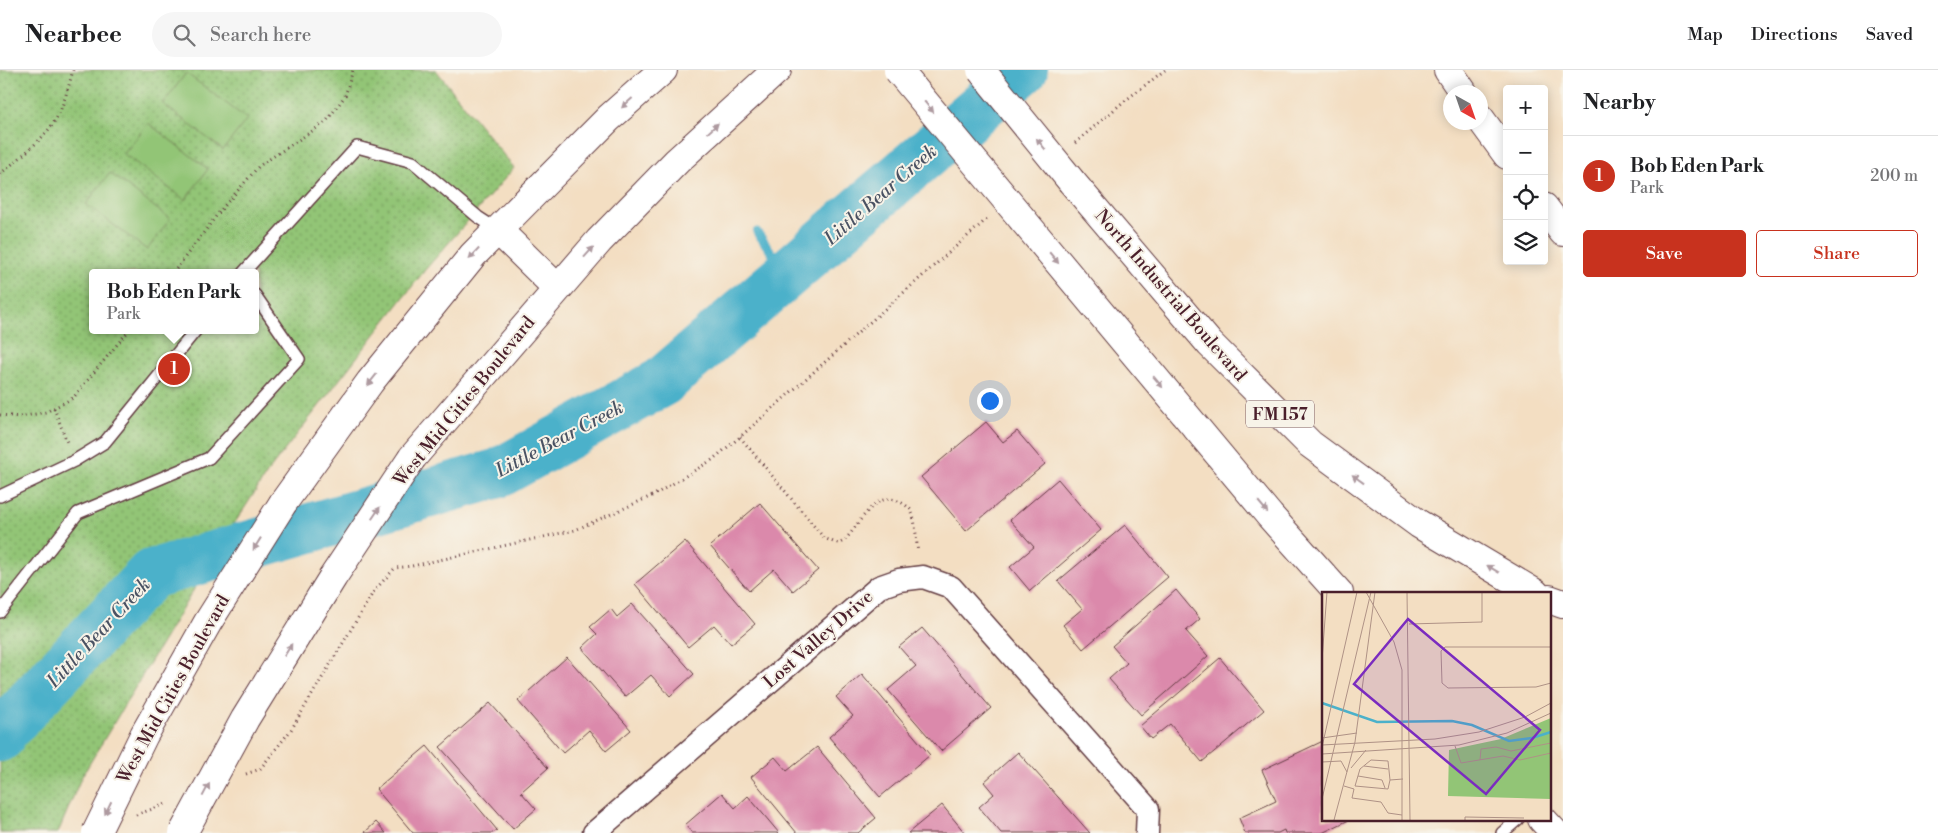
<!DOCTYPE html>
<meta charset="utf-8">
<style>
:root{--surface:#fff;--page:#f6f6f6;--text:#202124;--muted:#757577;--line:#e0e0e0;--accent:#c8321e}
body{margin:0;font-family:"Libre Bodoni",serif;background:var(--page);color:var(--text)}
.controls{position:absolute;right:15px;top:15px;display:grid;overflow:hidden;border-radius:5px;box-shadow:0 2px 12px #0003}
.controls button{width:45px;height:45px;display:grid;place-items:center;padding:0;border:0;border-bottom:1px solid var(--line);background:var(--surface);color:var(--text);font:25px sans-serif}
.compass{position:absolute;left:1443px;top:15px;width:45px;height:45px;border-radius:50%;background:var(--surface);box-shadow:0 2px 12px #0003;rotate:140deg}
.you{position:absolute;left:989px;top:330px;width:18px;height:18px;margin:-12px;border:4px solid #fff;border-radius:50%;background:#1a73e8;box-shadow:0 0 0 8px #1a73e833}
.badge{display:grid;place-items:center;width:32px;height:32px;border-radius:50%;background:var(--accent);color:#fff;font-size:16px;font-weight:700}
.pin{position:absolute;translate:-50% -50%;border:2px solid #fff;box-shadow:0 1px 5px #0006}
.popup{position:absolute;left:89px;top:199px;width:170px;height:65px;box-sizing:border-box;display:grid;place-content:center;border-radius:5px;background:var(--surface);filter:drop-shadow(0 1px 4px #0005);font-size:16px;white-space:nowrap;color:var(--muted)}
.popup b{font-size:19px;color:var(--text)}
.popup::after{content:'';position:absolute;left:50%;top:100%;margin-left:-10px;border:10px solid transparent;border-top-color:var(--surface)}
.list{margin:0;padding:0;list-style:none}
h2{display:flex;justify-content:space-between;align-items:center;height:65px;margin:0;padding:0 20px;font-size:21px}
h2 small{font-size:16px;font-weight:400;color:var(--muted)}
.list li{display:grid;grid-template-columns:32px 1fr auto;gap:15px;align-items:center;box-sizing:border-box;height:80px;padding:0 20px;border-top:1px solid var(--line)}
.list b{display:block;font-size:19px;white-space:nowrap}
.list p{margin:0;font-size:16px;white-space:nowrap;color:var(--muted)}
.list em{font-size:16px;font-style:normal;color:var(--muted)}
.actions{display:flex;gap:10px;padding:15px 20px}
.actions a{flex:1;padding:11px 0;border:1px solid var(--accent);border-radius:5px;text-align:center;font-size:18px;color:var(--accent)}
.actions .main{background:var(--accent);color:#fff}
.icon{flex:none;width:28px;height:28px;fill:none;stroke:currentColor;stroke-width:2;stroke-linecap:round;stroke-linejoin:round}
.map{position:relative;flex:none;width:1563px;height:763px;overflow:hidden}
header{display:flex;align-items:center;gap:30px;box-sizing:border-box;height:70px;padding:0 25px;background:var(--surface);border-bottom:1px solid var(--line)}
header strong{font-size:24px}
nav{display:flex;gap:28px;margin-inline-start:auto;font-size:18px}
.search{width:350px;height:45px;background:var(--page);display:flex;align-items:center;gap:12px;box-sizing:border-box;padding:0 18px;border-radius:28px;color:var(--muted);font-size:19px}
main{display:flex}
aside{flex:1;background:var(--surface)}
.map>svg:first-child{display:block}
.park{fill:url(#park-dots);stroke:#6e7250;fill-rule:evenodd}
.pitch{fill:#92c576;stroke:#6e7250}
.lines{fill:none;stroke-linecap:round;stroke-linejoin:round}
.stream{stroke:#4bb1ca;stroke-width:9}
.river{stroke:#4bb1ca;stroke-width:50}
.building{fill:#db89ab}
.service-casing{stroke:#633c42;stroke-width:14}
.minor-casing{stroke:#633c42;stroke-width:25}
.secondary-casing{stroke:#633c42;stroke-width:30}
.primary-casing{stroke:#633c42;stroke-width:30}
.motorway-casing{stroke:#633c42;stroke-width:30}
.path{stroke:#633c42;stroke-width:3;stroke-dasharray:1 4;stroke-linecap:butt}
.service{stroke:#fff;stroke-width:11}
.minor{stroke:#fff;stroke-width:22}
.secondary{stroke:#fff;stroke-width:28}
.primary{stroke:#fff;stroke-width:28}
.motorway{stroke:#fff;stroke-width:28}
.secondary-bridge-casing{stroke:#633c42;stroke-width:30;stroke-linecap:butt}
.primary-bridge-casing{stroke:#633c42;stroke-width:30;stroke-linecap:butt}
.secondary-bridge{stroke:#fff;stroke-width:28}
.primary-bridge{stroke:#fff;stroke-width:28}
.oneway{fill:#ae9aa0}
.labels{text-anchor:middle;stroke-width:4;stroke-linejoin:round;paint-order:stroke}
.shield{fill:#f7f3e8;stroke:#7e5f64;stroke-width:1}
.shield-label{font-size:16px;font-weight:bold;fill:#4a1f2b}
.street-label{font-size:18px;fill:#4a1f2b;stroke:#f7f3e8}
.water-label{font-size:19px;font-style:italic;fill:#4a5263;stroke:#f7f3e8}
.inset-river{fill:none;stroke:#4bb1ca;stroke-width:2.5}
.inset-road{fill:none;stroke:#af9286;stroke-width:1}
.view{fill:#7b2cbf;fill-opacity:0.15;stroke:#7b2cbf;stroke-width:2.5}
.inset-edge{fill:none;stroke:#4a1f2b;stroke-width:2.5}
</style>
<header>
<strong>Nearbee</strong>
<div class="search"><svg class="icon" aria-label="search" viewBox="0 0 24 24"><circle cx="10" cy="10" r="6"/><path d="M15 15l6 6"/></svg>Search here</div>
<nav><a>Map</a><a>Directions</a><a>Saved</a></nav>
</header>
<main>
<div class="map">
<svg width="1563" height="763" viewBox="0 0 1563 763">
<defs>
<pattern id="park-dots" width="8" height="8" patternUnits="userSpaceOnUse" patternTransform="scale(1.25)"><rect width="8" height="8" fill="#92c576"/><path d="M2 2h.1M6 6h.1" fill="none" stroke="#799f61" stroke-width="1.8" stroke-linecap="round"/></pattern>
</defs>
<rect width="100%" height="100%" fill="#f7f3e8"/>
<filter id="ink" filterUnits="userSpaceOnUse"><feTurbulence type="fractalNoise" baseFrequency=".02" numOctaves="2"/><feDisplacementMap in="SourceGraphic" scale="10" xChannelSelector="R" yChannelSelector="G"/><feConvolveMatrix kernelMatrix="1 2 1 2 8 2 1 2 1" color-interpolation-filters="sRGB"/></filter>
<filter id="wash" filterUnits="userSpaceOnUse"><feTurbulence type="fractalNoise" baseFrequency=".0096" numOctaves="4" result="noise"/><feDisplacementMap in="SourceGraphic" scale="20" xChannelSelector="R" yChannelSelector="G"/><feGaussianBlur stdDeviation="1.12" result="paint"/><feColorMatrix in="noise" values="0 0 0 0 0 0 0 0 0 0 0 0 0 0 0 0 0 1.4 0 .05"/><feComposite in="paint" operator="in"/></filter>
<g filter="url(#wash)">
<rect width="100%" height="100%" fill="#f3dec2"/>
<!-- park -->
<path class="park" d="M0 0H436L514 98 425 200 270 399 221 474 81 708 58 763H0ZM93 203H255V260H93Z"/>
<!-- pitch -->
<g class="pitch">
<path d="M186 3 247 49 223 80 163 34Z"/>
<path d="M148 53 208 99 185 130 124 84Z"/>
<path d="M110 103 170 149 147 180 86 134Z"/>
</g>
<g class="lines">
<!-- stream -->
<path class="stream" d="M757 162 787 204"/>
<!-- river -->
<path class="river" d="M0 667 4 660 151 504 499 403 662 312 1023 0"/>
</g>
<g id="blocks">
<!-- building -->
<g class="building">
<path d="M986 352 1003 372 1017 361 1045 394 966 461 921 407Z"/>
<path d="M1058 409 1101 460 1030 521 1010 497 1034 477 1010 450Z"/>
<path d="M760 433 818 500 793 521 774 499 749 521 710 476Z"/>
<path d="M1125 455 1168 507 1083 579 1063 555 1082 539 1058 511Z"/>
<path d="M685 471 755 554 731 574 714 555 688 577 635 514Z"/>
<path d="M1176 520 1200 549 1186 561 1208 586 1141 645 1109 609 1127 593 1112 576Z"/>
<path d="M632 534 694 604 670 626 651 605 625 627 582 578 597 564 590 557 611 539 617 547Z"/>
<path d="M922 558 991 638 941 681 888 620 916 596 899 577Z"/>
<path d="M567 587 631 660 606 681 589 660 563 683 518 631Z"/>
<path d="M1220 588 1264 640 1202 692 1170 654 1151 669 1140 656Z"/>
<path d="M862 604 930 685 880 727 829 667 853 646 836 627Z"/>
<path d="M490 633 548 698 521 722 536 739 513 759 440 677Z"/>
<path d="M1323 671V749H1351L1322 763H1285L1284 760 1278 763H1245L1239 748 1276 731 1262 700Z"/>
<path d="M427 676 497 760 493 763H413L376 719Z"/>
<path d="M817 677 876 748 858 763H797L751 707 775 687 787 701Z"/>
<path d="M1018 682 1090 763H1001L979 737 994 724 984 712Z"/>
<path d="M722 723 735 738 748 726 779 763H692L685 755Z"/>
<path d="M942 735 965 763H908Z"/>
<path d="M376 752 386 763H364Z"/>
</g>
</g>
</g>
<g filter="url(#ink)">
<use href="#blocks" fill-opacity="0" stroke="#633c42" stroke-width="1"/>
<g class="lines">
<defs>
<g id="service">
<path d="M243 203 357 77 413 92 478 147 498 160"/>
<path d="M0 426 74 391 105 372 196 260"/>
<path d="M0 542 78 443 209 388 299 289 255 225"/>
<path d="M1502 763 1518 749"/>
</g>
<path id="minor" d="M594 763 879 517 899 510 923 507 951 517 1148 739 1147 763"/>
<g id="secondary">
<path d="M498 160 557 218"/>
<path d="M412 388 599 171 677 91 777 0"/>
<path d="M283 433 370 312 473 185 609 48 663 0"/>
</g>
<g id="primary">
<path d="M1072 112 1210 274 1310 374 1419 454 1535 523"/>
<path d="M1023 150 1270 446 1339 523"/>
<path d="M1549 529 1563 534"/>
<path d="M1542 749 1555 763"/>
</g>
<g id="motorway">
<path d="M1448 0 1463 22"/>
<path d="M1480 48 1507 85"/>
<path d="M1544 137 1563 162"/>
</g>
</defs>
<!-- service casing -->
<use href="#service" class="service-casing"/>
<!-- minor casing -->
<use href="#minor" class="minor-casing"/>
<!-- secondary casing -->
<use href="#secondary" class="secondary-casing"/>
<!-- primary casing -->
<use href="#primary" class="primary-casing"/>
<!-- motorway casing -->
<use href="#motorway" class="motorway-casing"/>
<!-- path -->
<g class="path">
<path d="M1075 73 1122 33 1165 0"/>
<path d="M0 104C16 91 44 69 54 52 63 39 69 15 73 0"/>
<path d="M173 203 220 141 259 96 326 52 345 26 353 0"/>
<path d="M54 338 67 372"/>
<path d="M0 345 20 347 46 342 73 328 129 260"/>
<path d="M740 367 824 468 838 474 844 471C858 457 874 420 898 431 903 433 911 438 912 443 916 452 916 471 918 482"/>
<path d="M246 704 260 699 291 660 374 521 395 498 412 496 575 460 654 425 712 390 740 367 987 149"/>
<path d="M136 745 166 734"/>
</g>
<!-- service -->
<use href="#service" class="service"/>
<!-- minor -->
<use href="#minor" class="minor"/>
<!-- secondary -->
<use href="#secondary" class="secondary"/>
<!-- primary -->
<use href="#primary" class="primary"/>
<!-- motorway -->
<use href="#motorway" class="motorway"/>
<defs>
<g id="secondary-bridge">
<path d="M96 763 144 665 208 552 283 433"/>
<path d="M183 763 245 649 333 507 412 388"/>
</g>
<g id="primary-bridge">
<path d="M898 0 1023 150"/>
<path d="M981 0 1072 112"/>
</g>
</defs>
<!-- secondary-bridge casing -->
<use href="#secondary-bridge" class="secondary-bridge-casing"/>
<!-- primary-bridge casing -->
<use href="#primary-bridge" class="primary-bridge-casing"/>
<!-- secondary-bridge -->
<use href="#secondary-bridge" class="secondary-bridge"/>
<!-- primary-bridge -->
<use href="#primary-bridge" class="primary-bridge"/>
</g>
<!-- one-way arrows -->
<defs><path id="oneway-solid" d="M-6-.8H1V-3.2L6.5 0L1 3.2V.8H-6Z" transform="scale(1.25)"/></defs>
<g class="oneway">
<use href="#oneway-solid" transform="translate(627 33) rotate(138)"/>
<use href="#oneway-solid" transform="translate(929 37) rotate(50)"/>
<use href="#oneway-solid" transform="translate(713 58) rotate(-43)"/>
<use href="#oneway-solid" transform="translate(1041 74) rotate(-129)"/>
<use href="#oneway-solid" transform="translate(589 182) rotate(-48)"/>
<use href="#oneway-solid" transform="translate(474 184) rotate(133)"/>
<use href="#oneway-solid" transform="translate(1054 188) rotate(50)"/>
<use href="#oneway-solid" transform="translate(372 310) rotate(128)"/>
<use href="#oneway-solid" transform="translate(1158 312) rotate(50)"/>
<use href="#oneway-solid" transform="translate(1358 409) rotate(-144)"/>
<use href="#oneway-solid" transform="translate(1263 437) rotate(50)"/>
<use href="#oneway-solid" transform="translate(376 443) rotate(-56)"/>
<use href="#oneway-solid" transform="translate(257 474) rotate(122)"/>
<use href="#oneway-solid" transform="translate(1493 499) rotate(-149)"/>
<use href="#oneway-solid" transform="translate(288 580) rotate(-58)"/>
<use href="#oneway-solid" transform="translate(206 720) rotate(-62)"/>
<use href="#oneway-solid" transform="translate(108 738) rotate(116)"/>
</g>
</g>
<g class="labels">
<!-- shield labels -->
<rect class="shield" x="1246" y="330.5" width="68" height="27" rx="4"/>
<g class="shield-label">
<text x="1280" y="350">FM 157</text>
</g>
<!-- street labels -->
<g class="street-label">
<text transform="translate(1171 225) rotate(49)" y="6">North Industrial Boulevard</text>
<text transform="translate(464 331) rotate(-51)" y="6">West Mid Cities Boulevard</text>
<text transform="translate(818 569) rotate(-41)" y="6">Lost Valley Drive</text>
<text transform="translate(173 619) rotate(-61)" y="6">West Mid Cities Boulevard</text>
</g>
<!-- water labels -->
<g class="water-label">
<text transform="translate(880 124) rotate(-41)" y="7">Little Bear Creek</text>
<text transform="translate(559 368) rotate(-28)" y="7">Little Bear Creek</text>
<text transform="translate(98 562) rotate(-47)" y="7">Little Bear Creek</text>
</g>
</g>
<!-- overview -->
<g transform="translate(1322 522)">
<rect width="229" height="229" fill="#f3dec2"/>
<path d="M229 126V207L126 204 127 158 179 147Z" fill="#92c576"/>
<path class="inset-river" d="M0 111 55 130 130 129 150 133 187 149 210 146 229 140"/>
<path class="inset-road" d="M44 0 72 50 80 78V228M85 0 88 228M87 32 160 30V0M229 55H123L119 59 120 91 126 96 214 95 229 91M0 68 5 0M0 146 35 141M33 150 53 0M0 153 113 147 157 140 203 125 229 111M133 154 139 171 181 164 198 168 229 161M0 155 35 0M0 162 137 153 185 141 229 121M158 168 159 157 174 155 189 159 229 151M0 170 19 169 25 180M42 174 66 177M29 176 44 158M36 184 60 188 63 196M68 188 66 197 33 194 38 177 49 168 66 169 68 188 81 187M22 194 32 197 30 206 59 210 66 221 80 223M0 207 49 0M12 228 33 150M143 228V225L202 226"/>
<path class="view" d="M86 27 218 138 164 202 32 92Z"/>
<rect width="229" height="229" class="inset-edge"/>
</g>
</svg>
<div class="controls">
<button>+</button>
<button>−</button>
<button><svg class="icon" aria-label="locate" viewBox="0 0 24 24"><circle cx="12" cy="12" r="6"/><path d="M12 2v4M12 18v4M2 12h4M18 12h4"/></svg></button>
<button><svg class="icon" aria-label="layers" viewBox="0 0 24 24"><path d="M12 4l9 5-9 5-9-5zM3 14l9 5 9-5"/></svg></button>
</div>
<svg class="compass" viewBox="-18 -18 36 36"><path d="M0-13l5 13h-10z" fill="#e53935"/><path d="M0 13l5-13h-10z" fill="#757577"/></svg>
<div class="you"></div>
<div class="pin badge" style="left:174px;top:299px">1</div>
<div class="popup"><b>Bob Eden Park</b>Park</div>
</div>
<aside>
<h2>Nearby<small></small></h2>
<ul class="list">
<li><span class="badge">1</span><div><b>Bob Eden Park</b><p>Park</p></div><em>200 m</em></li>
</ul>
<div class="actions"><a class="main">Save</a><a>Share</a></div>
</aside>
</main>
